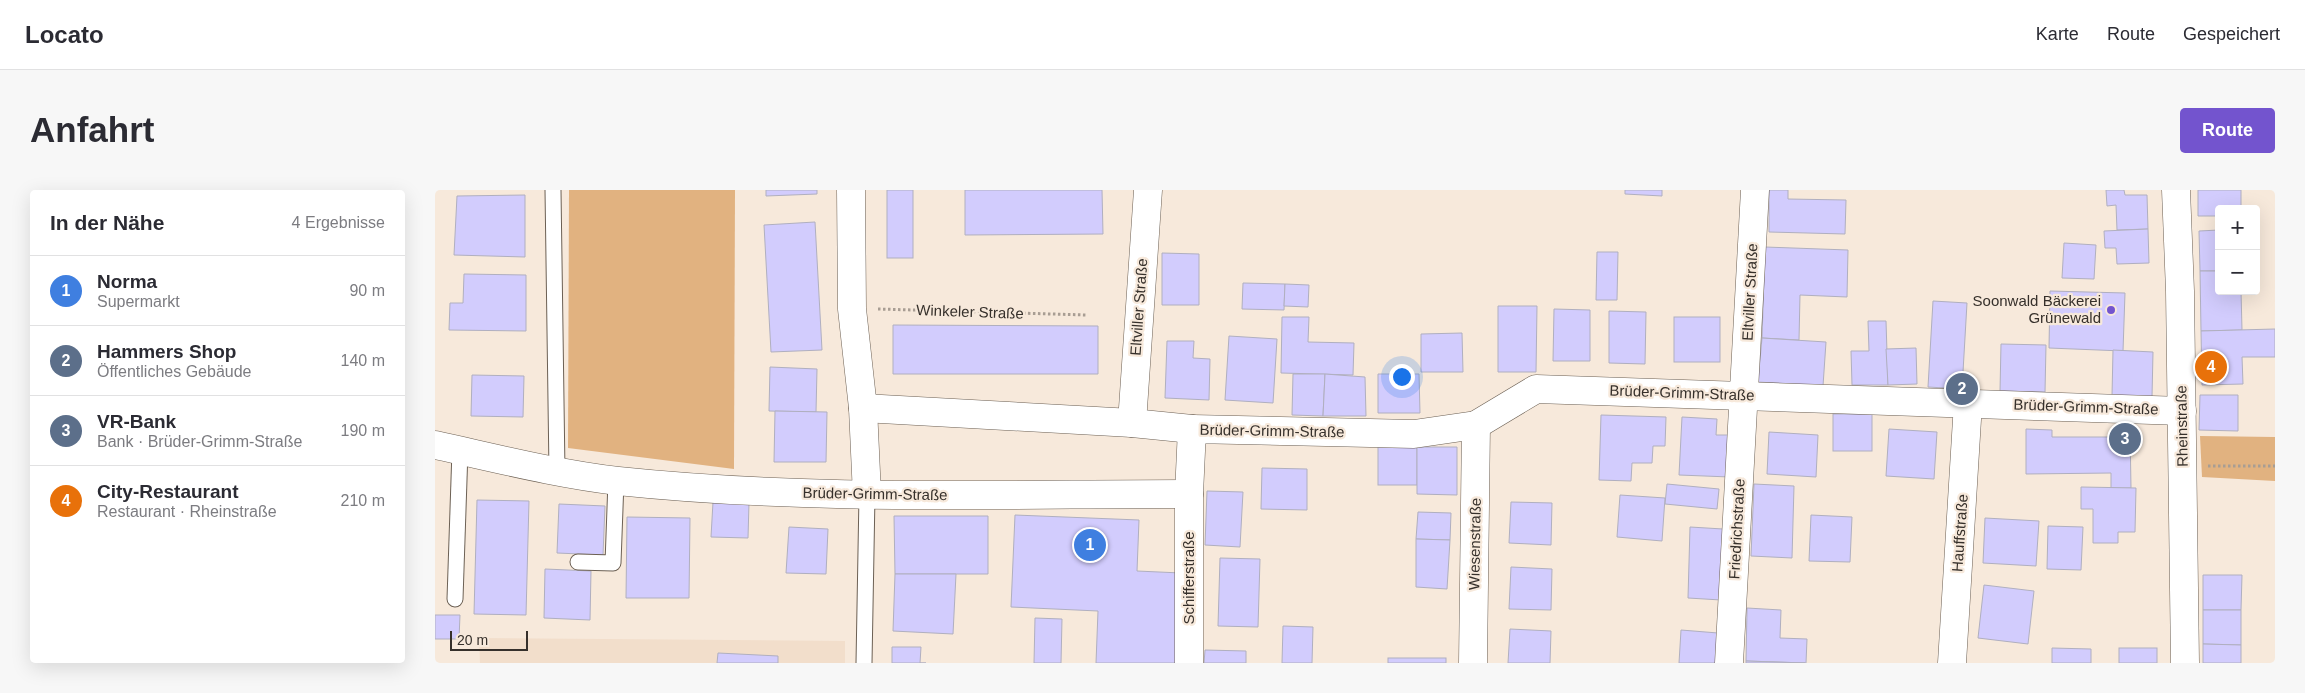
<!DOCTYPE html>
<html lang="de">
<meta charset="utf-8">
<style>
:root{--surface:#fff;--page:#f7f7f7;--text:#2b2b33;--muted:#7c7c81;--line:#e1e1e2;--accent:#7354ce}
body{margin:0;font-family:Arial,sans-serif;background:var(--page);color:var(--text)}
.controls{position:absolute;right:15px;top:15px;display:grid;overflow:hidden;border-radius:5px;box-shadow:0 5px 20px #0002}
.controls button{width:45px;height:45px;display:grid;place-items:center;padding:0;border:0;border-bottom:1px solid var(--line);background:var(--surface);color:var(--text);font:25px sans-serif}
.scale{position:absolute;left:15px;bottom:12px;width:78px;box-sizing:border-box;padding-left:5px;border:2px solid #36302b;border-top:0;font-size:14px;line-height:18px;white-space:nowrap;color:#36302b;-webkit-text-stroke:4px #f7e9db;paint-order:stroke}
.you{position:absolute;left:966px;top:186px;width:18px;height:18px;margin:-12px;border:4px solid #fff;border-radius:50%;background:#1a73e8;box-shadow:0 0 0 8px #1a73e833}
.badge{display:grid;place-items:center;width:32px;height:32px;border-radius:50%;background:var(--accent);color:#fff;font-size:16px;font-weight:700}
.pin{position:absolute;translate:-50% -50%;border:2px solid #fff;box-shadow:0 1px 5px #0006}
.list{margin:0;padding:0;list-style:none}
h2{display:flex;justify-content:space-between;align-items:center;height:65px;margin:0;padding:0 20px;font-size:21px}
h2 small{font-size:16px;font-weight:400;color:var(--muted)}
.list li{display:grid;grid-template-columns:32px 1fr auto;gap:15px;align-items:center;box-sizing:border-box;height:70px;padding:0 20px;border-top:1px solid var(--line)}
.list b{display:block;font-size:19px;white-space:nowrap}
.list p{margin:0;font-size:16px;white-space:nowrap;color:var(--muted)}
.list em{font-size:16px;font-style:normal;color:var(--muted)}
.map{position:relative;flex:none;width:1840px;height:473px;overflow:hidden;border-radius:5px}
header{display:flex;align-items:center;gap:30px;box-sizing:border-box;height:70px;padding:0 25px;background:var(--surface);border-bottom:1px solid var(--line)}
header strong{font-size:24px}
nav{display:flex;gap:28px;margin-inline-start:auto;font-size:18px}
.intro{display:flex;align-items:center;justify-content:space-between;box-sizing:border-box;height:120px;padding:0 30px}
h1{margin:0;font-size:35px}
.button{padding:12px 22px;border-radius:5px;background:var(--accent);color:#fff;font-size:18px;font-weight:700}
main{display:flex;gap:30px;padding:0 30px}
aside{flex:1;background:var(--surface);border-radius:5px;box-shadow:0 5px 20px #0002}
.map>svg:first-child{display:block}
.built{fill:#f2decb}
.green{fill:#e1b280}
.building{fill:#d2ccfd;stroke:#b0afbf}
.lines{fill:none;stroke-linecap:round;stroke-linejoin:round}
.lane-casing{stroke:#6c6054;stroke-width:17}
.street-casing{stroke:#6c6054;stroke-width:29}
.secondary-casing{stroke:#6c6054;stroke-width:29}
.path{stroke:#a89d93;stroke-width:3;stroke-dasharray:2.5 2.5;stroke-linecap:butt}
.lane{stroke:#fff;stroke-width:15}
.street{stroke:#fff;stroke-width:28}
.secondary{stroke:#fff;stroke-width:28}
.poi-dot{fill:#7354ce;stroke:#f7e9db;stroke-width:2}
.labels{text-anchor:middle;stroke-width:4.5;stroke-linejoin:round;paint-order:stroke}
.street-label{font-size:15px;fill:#36302b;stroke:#f7e9db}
.poi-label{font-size:15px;fill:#36302b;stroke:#f7e9db;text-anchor:end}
</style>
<header>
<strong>Locato</strong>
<nav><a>Karte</a><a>Route</a><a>Gespeichert</a></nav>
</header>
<div class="intro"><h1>Anfahrt</h1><a class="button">Route</a></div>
<main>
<aside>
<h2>In der Nähe<small>4 Ergebnisse</small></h2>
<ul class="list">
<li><span class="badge" style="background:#3f7fe0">1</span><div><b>Norma</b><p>Supermarkt</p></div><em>90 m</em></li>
<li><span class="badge" style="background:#5c6f8a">2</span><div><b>Hammers Shop</b><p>Öffentliches Gebäude</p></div><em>140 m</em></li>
<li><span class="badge" style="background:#5c6f8a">3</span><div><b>VR-Bank</b><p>Bank · Brüder-Grimm-Straße</p></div><em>190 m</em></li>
<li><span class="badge" style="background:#e8710a">4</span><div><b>City-Restaurant</b><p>Restaurant · Rheinstraße</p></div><em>210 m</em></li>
</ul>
</aside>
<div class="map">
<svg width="1840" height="473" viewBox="0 0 1840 473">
<rect width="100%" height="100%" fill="#f7e9db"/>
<!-- built -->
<path class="built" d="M44 448 410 451V473H45Z"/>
<!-- green -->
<g class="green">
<path d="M134 0H300L299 279 133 258Z"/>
<path d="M1765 246 1840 247V291L1767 287Z"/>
</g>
<!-- building -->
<g class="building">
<path d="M331 0H382V4L331 6Z"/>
<rect x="452" y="0" width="26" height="68"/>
<path d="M530 0H667L668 44 530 45Z"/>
<path d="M1190 0H1227V6L1190 4Z"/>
<path d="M1334 0H1353V9L1411 10 1410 44 1334 42Z"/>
<path d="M1671 0H1689L1690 5H1712L1713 39 1682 40 1681 15 1672 16Z"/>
<path d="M1763 0H1806V19H1784V26H1763Z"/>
<path d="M90 5V67L19 65 22 6Z"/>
<path d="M380 32 387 160 336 162 329 35Z"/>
<path d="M1713 39 1714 73 1682 74 1681 58H1670L1669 41Z"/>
<path d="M1784 40V81H1765L1764 41Z"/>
<path d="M1629 53 1661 55 1659 89 1627 88Z"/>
<path d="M1330 57 1413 60 1412 107 1365 105 1364 150 1327 148Z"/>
<path d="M1162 62H1183L1182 110H1161Z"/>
<path d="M727 63 764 64V115H727Z"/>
<path d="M1765 81H1784V101H1806L1807 140 1766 141Z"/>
<path d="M29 84 91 85V141L14 140 15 113H28Z"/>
<path d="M808 93 850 94 849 120 807 119Z"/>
<path d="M850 94 874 95 873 117 849 116Z"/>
<path d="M1615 101 1690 103 1688 161 1614 158Z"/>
<path d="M1498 111 1532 113 1527 199 1493 197Z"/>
<path d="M1063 116H1102L1101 182H1063Z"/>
<path d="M1119 119 1155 120V171H1118Z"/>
<path d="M1174 121 1211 122 1210 174 1174 173Z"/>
<path d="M847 127H874L873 152 919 153 918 185 846 183Z"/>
<rect x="1239" y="127" width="46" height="45"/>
<path d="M1433 131H1451L1453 195H1417L1416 161H1434Z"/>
<path d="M458 135 663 136V184H458Z"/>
<path d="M1840 139V167H1807L1808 194 1767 195 1766 141Z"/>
<path d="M1027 143 1028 182H986V144Z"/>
<path d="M794 146 842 149 838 213 790 210Z"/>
<path d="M1327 148 1391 152 1388 196 1323 192Z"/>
<path d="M732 151H759L758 168 775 169 774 210 730 208Z"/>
<path d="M1566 154 1611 155 1610 202 1565 201Z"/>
<path d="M1481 158 1482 194 1453 195 1451 159Z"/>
<path d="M1678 160 1718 162 1717 207 1677 206Z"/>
<path d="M335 177 382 179 381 222 334 221Z"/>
<path d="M858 184H890L888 226 857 225Z"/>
<path d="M890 184 930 187 931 226H888Z"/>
<path d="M943 184H984L985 223H943Z"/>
<path d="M37 185 89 186 88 227 36 226Z"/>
<path d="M1765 205H1803V241L1764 240Z"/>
<path d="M340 221 392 222 391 272H339Z"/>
<rect x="1398" y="224" width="39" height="37"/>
<path d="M1166 225 1231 227 1230 256H1218L1217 273H1197L1196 291 1164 290Z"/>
<path d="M1247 227 1282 229 1281 245H1297L1295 287 1244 285Z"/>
<path d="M1454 239 1502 242 1499 289 1451 286Z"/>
<path d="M1591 239 1617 240V247H1675V240H1695L1696 298H1676V283L1591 284Z"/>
<path d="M1334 242 1383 245 1381 287 1332 284Z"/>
<rect x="943" y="257" width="39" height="38"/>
<path d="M982 257H1022V305L982 304Z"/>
<path d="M827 278 872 279V320L826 319Z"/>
<path d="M1232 294 1284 299 1282 319 1230 314Z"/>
<path d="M1319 294 1359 296 1357 368 1316 366Z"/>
<path d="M1646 297 1701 298 1700 342H1683V353H1658V319H1646Z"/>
<path d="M772 301 808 302 805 357 770 355Z"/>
<path d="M1185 305 1230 308 1227 351 1182 347Z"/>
<path d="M42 310 94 311 91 425 39 424Z"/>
<path d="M278 312 314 313 313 348 276 347Z"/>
<path d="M1076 312 1117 313 1116 355 1074 353Z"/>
<path d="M124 314 170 316 168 365 122 363Z"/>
<path d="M983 322 1016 323 1015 350 981 349Z"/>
<path d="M580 325 704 330 702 381 746 383 743 473H661L663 421 576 417Z"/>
<path d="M1376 325 1417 327 1415 372 1374 371Z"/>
<path d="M459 326H553V384H460Z"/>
<path d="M192 327 255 328 254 408H191Z"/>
<path d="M1550 328 1604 331 1601 376 1548 373Z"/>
<path d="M1613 336 1648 337 1646 380 1612 379Z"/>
<path d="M354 337 393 339 391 384 351 383Z"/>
<path d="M1255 337 1288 339 1286 410 1253 408Z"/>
<path d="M981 349 1015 350 1012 399 981 397Z"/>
<path d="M785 368 825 369 823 437 783 436Z"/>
<path d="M1076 377 1117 379 1116 420 1074 419Z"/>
<path d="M110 379 156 381 155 430 109 428Z"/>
<path d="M460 384H521L518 444 458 441Z"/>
<path d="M1768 385H1807L1806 420H1768Z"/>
<path d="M1549 395 1599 401 1593 454 1543 448Z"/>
<path d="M1312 418 1346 420 1345 448 1372 449 1371 473 1311 471Z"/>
<path d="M1768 420H1806V455L1768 454Z"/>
<path d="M0 425H25L24 449H0Z"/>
<path d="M600 428 627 429 626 473H599Z"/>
<path d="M848 436 878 437 877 473H847Z"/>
<path d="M1075 439 1116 441 1115 473H1073Z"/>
<path d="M1246 440 1283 443 1281 473H1244Z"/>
<path d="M1768 454 1806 455V473H1768Z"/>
<path d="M457 457H486L485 473H491H457Z"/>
<path d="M1617 458 1656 459V473H1617Z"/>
<rect x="1684" y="458" width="38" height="15"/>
<path d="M770 460 811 461V473H769Z"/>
<path d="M283 463 343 466V473H282Z"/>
<rect x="953" y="468" width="58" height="5"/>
<path d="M1311 471 1370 473H1311Z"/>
</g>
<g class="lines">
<defs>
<g id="lane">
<path d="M118 0 122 281"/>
<path d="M143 372 178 373 181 291"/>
<path d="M20 409 25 260"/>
<path d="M429 473 432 305"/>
</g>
<g id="street">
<path d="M416 0 417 119 428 218 432 305"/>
<path d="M428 218 697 233 757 239"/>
<path d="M697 233 713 0"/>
<path d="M0 255C60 268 122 284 183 291 373 311 564 304 754 304"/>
<path d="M754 473V304L757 239 979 244 1041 235 1101 199 1747 221"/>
<path d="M1038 473 1041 235"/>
<path d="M1294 473 1320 0"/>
<path d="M1517 473 1533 213"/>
</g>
<path id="secondary" d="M1741 0 1745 101 1750 473"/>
</defs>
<!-- lane casing -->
<use href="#lane" class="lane-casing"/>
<!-- street casing -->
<use href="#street" class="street-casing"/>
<!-- secondary casing -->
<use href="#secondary" class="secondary-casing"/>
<!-- path -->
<g class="path">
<path d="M443 119 652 125"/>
<path d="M1773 276H1840"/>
</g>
<!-- lane -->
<use href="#lane" class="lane"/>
<!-- street -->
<use href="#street" class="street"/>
<!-- secondary -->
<use href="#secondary" class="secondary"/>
</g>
<!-- markers -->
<circle class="poi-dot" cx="1676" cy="120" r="5"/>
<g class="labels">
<!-- street labels -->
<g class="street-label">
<text transform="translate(1315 102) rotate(-87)" y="5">Eltviller Straße</text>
<text transform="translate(704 117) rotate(-86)" y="5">Eltviller Straße</text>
<text transform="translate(535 122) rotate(2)" y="5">Winkeler Straße</text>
<text transform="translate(1247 203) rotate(2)" y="5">Brüder-Grimm-Straße</text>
<text transform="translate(1651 217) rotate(2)" y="5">Brüder-Grimm-Straße</text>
<text transform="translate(1747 236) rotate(-91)" y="5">Rheinstraße</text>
<text transform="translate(837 241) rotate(1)" y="5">Brüder-Grimm-Straße</text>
<text transform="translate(440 304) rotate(1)" y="5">Brüder-Grimm-Straße</text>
<text transform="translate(1302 339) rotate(-87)" y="5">Friedrichstraße</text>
<text transform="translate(1525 343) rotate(-86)" y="5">Hauffstraße</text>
<text transform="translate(1040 354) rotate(-89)" y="5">Wiesenstraße</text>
<text transform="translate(754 388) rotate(-90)" y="5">Schifferstraße</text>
</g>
<!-- poi labels -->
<g class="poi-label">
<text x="1666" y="116">Soonwald Bäckerei<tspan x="1666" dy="17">Grünewald</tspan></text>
</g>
</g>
</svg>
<div class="controls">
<button>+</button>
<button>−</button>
</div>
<div class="scale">20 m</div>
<div class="you"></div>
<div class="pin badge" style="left:655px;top:355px;background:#3f7fe0">1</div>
<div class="pin badge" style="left:1527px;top:199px;background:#5c6f8a">2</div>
<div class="pin badge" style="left:1690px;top:249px;background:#5c6f8a">3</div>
<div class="pin badge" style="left:1776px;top:177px;background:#e8710a">4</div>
</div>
</main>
